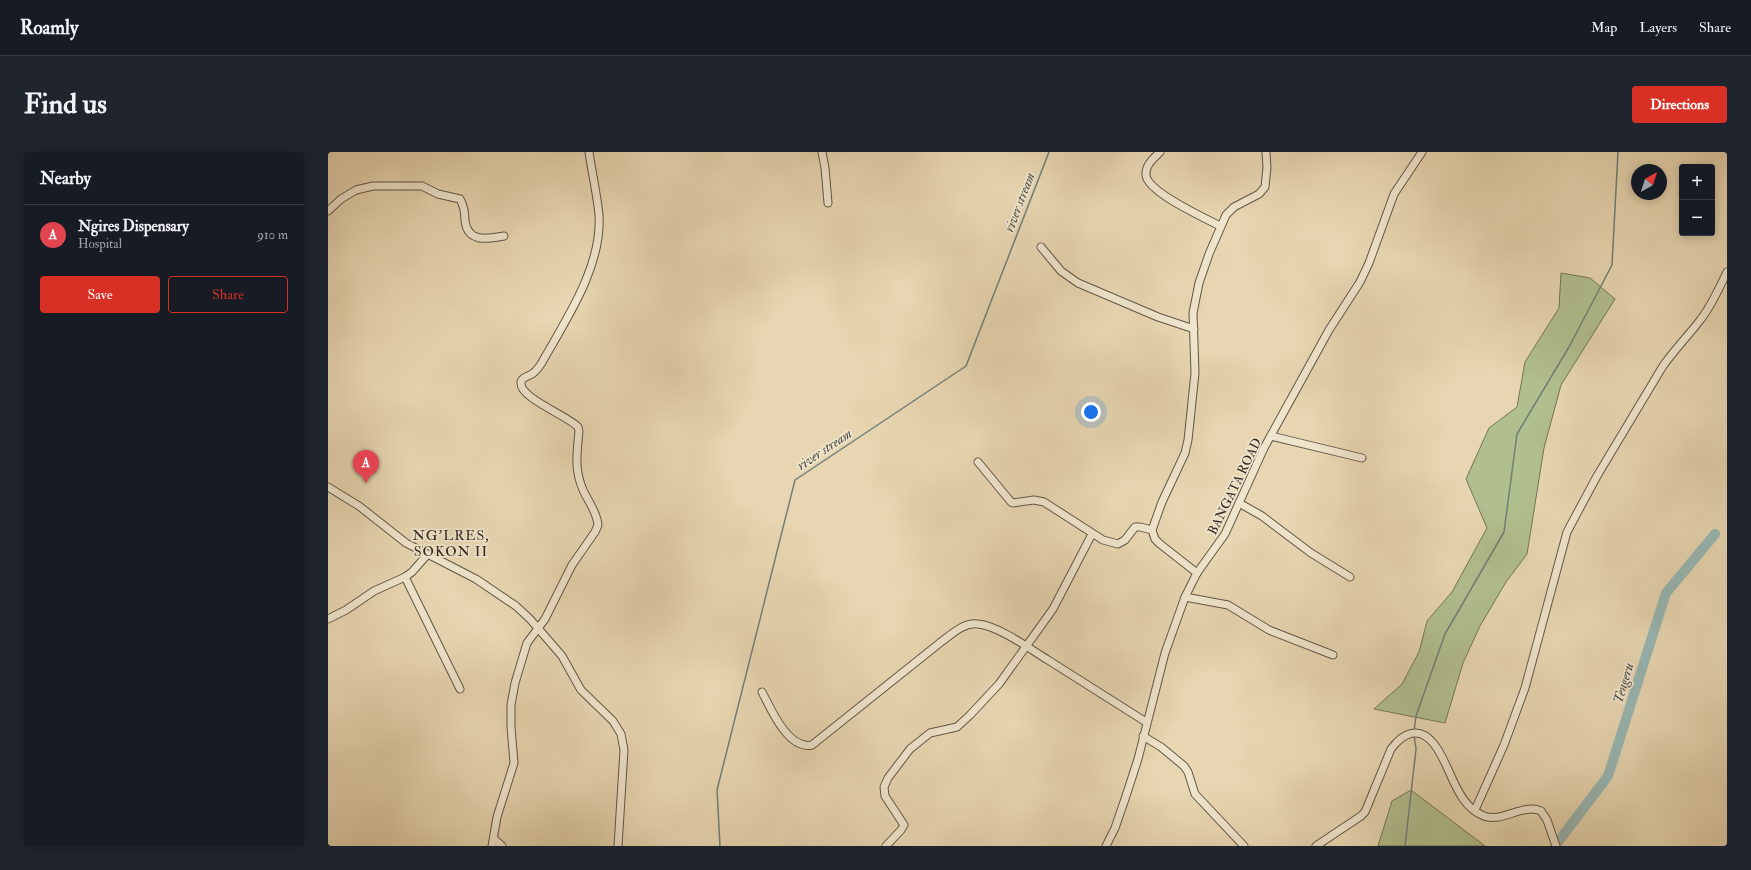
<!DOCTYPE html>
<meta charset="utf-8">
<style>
:root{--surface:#171b24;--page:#20242c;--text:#f1f3f6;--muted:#9ea1a6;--line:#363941;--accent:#d93025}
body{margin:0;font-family:"IM FELL Double Pica",serif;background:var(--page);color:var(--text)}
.controls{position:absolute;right:12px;top:12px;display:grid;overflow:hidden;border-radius:4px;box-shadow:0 2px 10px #0003}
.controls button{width:36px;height:36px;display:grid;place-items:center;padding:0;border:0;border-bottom:1px solid var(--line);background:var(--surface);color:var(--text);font:20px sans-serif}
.compass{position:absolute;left:1303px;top:12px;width:36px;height:36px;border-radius:50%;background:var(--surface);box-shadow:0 2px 10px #0003;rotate:39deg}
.you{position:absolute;left:763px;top:260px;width:14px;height:14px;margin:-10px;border:3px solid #fff;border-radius:50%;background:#1a73e8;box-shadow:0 0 0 6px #1a73e833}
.badge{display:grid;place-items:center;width:26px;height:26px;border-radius:50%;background:var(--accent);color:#fff;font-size:13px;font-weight:700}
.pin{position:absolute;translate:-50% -33px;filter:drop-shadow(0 1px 2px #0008)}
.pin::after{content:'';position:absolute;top:21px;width:14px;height:12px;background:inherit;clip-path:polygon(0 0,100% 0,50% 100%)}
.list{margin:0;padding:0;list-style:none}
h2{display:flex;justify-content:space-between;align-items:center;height:52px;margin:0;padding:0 16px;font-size:17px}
h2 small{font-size:13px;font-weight:400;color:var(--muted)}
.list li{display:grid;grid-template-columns:26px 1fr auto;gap:12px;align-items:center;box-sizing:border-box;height:60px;padding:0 16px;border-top:1px solid var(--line)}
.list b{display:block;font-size:15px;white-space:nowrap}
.list p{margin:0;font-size:13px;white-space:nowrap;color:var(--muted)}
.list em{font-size:13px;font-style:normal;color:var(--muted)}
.actions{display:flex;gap:8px;padding:12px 16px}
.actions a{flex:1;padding:9px 0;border:1px solid var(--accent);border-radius:4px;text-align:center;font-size:14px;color:var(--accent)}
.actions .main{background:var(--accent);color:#fff}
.map{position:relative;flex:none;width:1399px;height:694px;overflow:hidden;border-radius:4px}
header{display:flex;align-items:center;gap:24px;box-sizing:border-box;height:56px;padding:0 20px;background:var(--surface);border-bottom:1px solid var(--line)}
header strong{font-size:19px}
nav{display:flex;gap:22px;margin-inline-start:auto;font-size:14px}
.intro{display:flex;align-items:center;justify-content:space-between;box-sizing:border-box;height:96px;padding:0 24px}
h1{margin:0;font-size:28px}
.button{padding:10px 18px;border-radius:4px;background:var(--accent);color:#fff;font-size:14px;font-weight:700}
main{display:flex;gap:24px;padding:0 24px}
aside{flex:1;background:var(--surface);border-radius:4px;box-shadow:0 2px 10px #0003}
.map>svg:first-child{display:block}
.green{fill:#b1bf8f;stroke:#747558}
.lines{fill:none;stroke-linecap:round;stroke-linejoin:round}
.stream{stroke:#717f79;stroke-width:1.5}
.river{stroke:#98b7b3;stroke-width:10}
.minor-casing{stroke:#625645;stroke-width:9}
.minor{stroke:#efe4cc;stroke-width:7}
.labels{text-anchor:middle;stroke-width:3.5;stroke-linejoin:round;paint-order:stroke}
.street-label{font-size:13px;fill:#362b21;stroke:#efe4cc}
.water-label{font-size:14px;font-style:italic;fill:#4e4e46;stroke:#efe4cc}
.neighbourhood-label{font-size:14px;letter-spacing:1px;fill:#362b21;stroke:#efe4cc}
</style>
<header>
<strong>Roamly</strong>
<nav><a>Map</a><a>Layers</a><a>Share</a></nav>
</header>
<div class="intro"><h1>Find us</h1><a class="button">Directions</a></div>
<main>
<aside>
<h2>Nearby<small></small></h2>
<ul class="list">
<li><span class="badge" style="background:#e0444e">A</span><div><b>Ngires Dispensary</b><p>Hospital</p></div><em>910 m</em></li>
</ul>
<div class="actions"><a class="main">Save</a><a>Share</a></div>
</aside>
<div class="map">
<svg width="1399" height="694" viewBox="0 0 1399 694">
<rect width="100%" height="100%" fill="#e7d6b1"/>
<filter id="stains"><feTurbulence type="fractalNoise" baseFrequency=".005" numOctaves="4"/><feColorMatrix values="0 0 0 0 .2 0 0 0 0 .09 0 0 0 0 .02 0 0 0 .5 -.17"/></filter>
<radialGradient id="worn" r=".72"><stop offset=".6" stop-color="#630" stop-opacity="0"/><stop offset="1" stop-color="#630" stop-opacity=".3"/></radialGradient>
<!-- green -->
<g class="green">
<path d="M1233 121 1262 126 1287 147 1233 233 1216 296 1199 402 1178 430 1152 474 1135 511 1117 571 1046 557 1074 532 1091 500 1099 469 1124 440 1159 376 1138 327 1161 276 1189 255 1197 210 1231 156Z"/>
<path d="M1083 638 1157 694H1050L1064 649Z"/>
</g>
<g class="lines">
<!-- stream -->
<g class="stream">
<path d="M1086 579 1088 564 1117 482 1176 380 1189 282 1241 195 1284 113 1290 0"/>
<path d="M392 694 389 638 467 328 638 214 721 0"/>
<path d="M1077 694 1088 597 1086 583"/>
</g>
<!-- river -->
<path class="river" d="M1230 690 1280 624 1338 441 1387 382"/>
<defs>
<g id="minor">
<path d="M494 0 497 16 500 51"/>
<path d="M832 0C826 6 817 13 818 23 819 40 877 66 892 74"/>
<path d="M0 59 13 47 28 38 45 34H94L110 42 132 47C136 54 137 61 137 69 140 91 159 87 176 84"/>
<path d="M713 95 733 119 750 131 830 165 866 177"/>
<path d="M943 284 1034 306"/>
<path d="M650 310 683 350 685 351 706 348 716 350 775 388 790 392 797 388 807 375H812L824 378"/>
<path d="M0 335 31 354 78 391 148 427 188 454 202 467 234 504 253 538 285 569 293 582 296 598 290 694"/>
<path d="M911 351 934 364 983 401 1022 425"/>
<path d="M869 421 832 392 827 387 824 378 834 350 857 301 860 288 867 221 865 161 871 131 881 102 898 63 906 55 931 42 937 35 939 15 938 0"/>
<path d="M77 425 132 537"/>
<path d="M857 445 900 453 941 478 1005 503"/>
<path d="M0 467 18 458 46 439 77 425 84 420 99 403"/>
<path d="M434 540C443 557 460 598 484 593L613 490C624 482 636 470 650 472 671 474 702 497 720 508 753 529 785 549 818 570"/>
<path d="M815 584 833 595 856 614 860 620 867 642 916 694"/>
<path d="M1147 658 1176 593 1197 536 1239 380 1269 324 1335 214C1347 197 1361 183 1373 167 1384 153 1391 136 1399 120"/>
<path d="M166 687 174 694"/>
<path d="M164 694 169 665 186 611 183 575V553L187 531 199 491 217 467 244 413 267 380 270 373C269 360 260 349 255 338 246 317 249 301 251 279L250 275C240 264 192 246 193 231 193 226 200 224 204 222 210 218 214 211 217 205 241 163 274 113 271 63 269 42 264 21 261 0"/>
<path d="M558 694 573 678 576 673 557 644 556 635 560 626 582 597 602 581 629 575 642 563 671 532 725 457 764 382"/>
<path d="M778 694 787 676 797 647 810 607 837 501 857 445 869 421 897 382 936 296 1001 178 1032 130 1041 111 1066 42 1094 0"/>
<path d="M988 694 1033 664 1037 660 1063 597C1075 581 1091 573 1106 592 1123 613 1127 653 1156 664 1174 671 1195 651 1213 659L1219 668 1228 694"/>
</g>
</defs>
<!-- minor casing -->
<use href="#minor" class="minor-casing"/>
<!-- minor -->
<use href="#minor" class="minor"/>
</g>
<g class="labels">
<!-- street labels -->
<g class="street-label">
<text transform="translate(906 334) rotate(-64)" y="5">BANGATA ROAD</text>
</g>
<!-- water labels -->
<g class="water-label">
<text transform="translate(691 50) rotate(-69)" y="5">river stream</text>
<text transform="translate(496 297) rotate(-34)" y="5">river stream</text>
<text transform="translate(1295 531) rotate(-73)" y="5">Tengeru</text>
</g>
<!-- neighbourhood labels -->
<g class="neighbourhood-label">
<text x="123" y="388">NG'LRES,<tspan x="123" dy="16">SOKON II</tspan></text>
</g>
</g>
<rect width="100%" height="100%" filter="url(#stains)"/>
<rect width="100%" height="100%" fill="url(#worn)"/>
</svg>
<div class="controls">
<button>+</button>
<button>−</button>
</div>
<svg class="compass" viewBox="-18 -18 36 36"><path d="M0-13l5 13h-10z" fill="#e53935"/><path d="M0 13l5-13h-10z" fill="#9ea1a6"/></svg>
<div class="you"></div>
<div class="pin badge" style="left:38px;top:331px;background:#e0444e">A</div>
</div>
</main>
